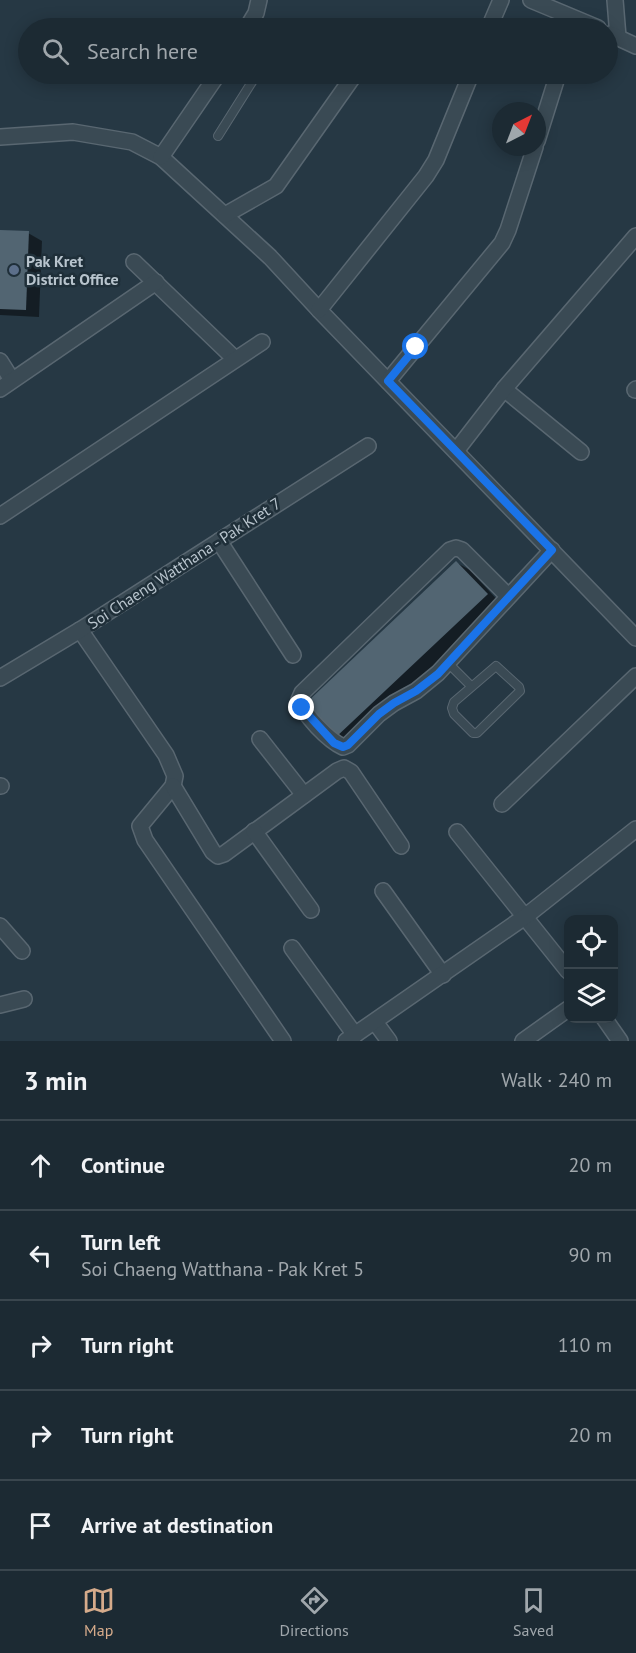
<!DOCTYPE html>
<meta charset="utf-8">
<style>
:root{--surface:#1c2a33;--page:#25323b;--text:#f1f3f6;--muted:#a0a7ac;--line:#3a464e;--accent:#d6ab8b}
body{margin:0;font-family:"PT Sans",sans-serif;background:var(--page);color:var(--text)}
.controls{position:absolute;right:18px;bottom:18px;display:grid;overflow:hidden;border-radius:12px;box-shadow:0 3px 15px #0003}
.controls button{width:54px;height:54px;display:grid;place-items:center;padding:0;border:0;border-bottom:2px solid var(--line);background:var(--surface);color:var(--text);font:30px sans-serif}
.compass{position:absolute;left:492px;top:102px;width:54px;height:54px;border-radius:50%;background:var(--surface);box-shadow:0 3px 15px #0003;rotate:42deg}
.stop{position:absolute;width:18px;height:18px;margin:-14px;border:4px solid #1a73e8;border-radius:50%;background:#fff}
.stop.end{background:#1a73e8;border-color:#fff;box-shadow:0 2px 6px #0008}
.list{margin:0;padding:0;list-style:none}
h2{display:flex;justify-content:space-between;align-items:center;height:78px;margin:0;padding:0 24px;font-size:26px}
h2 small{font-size:20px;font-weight:400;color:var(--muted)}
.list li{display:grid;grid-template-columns:39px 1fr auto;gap:18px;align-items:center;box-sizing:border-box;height:90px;padding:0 24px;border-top:2px solid var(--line)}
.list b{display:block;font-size:22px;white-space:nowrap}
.list p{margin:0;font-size:20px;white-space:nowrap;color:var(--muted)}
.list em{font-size:20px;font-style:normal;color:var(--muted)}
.icon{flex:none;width:33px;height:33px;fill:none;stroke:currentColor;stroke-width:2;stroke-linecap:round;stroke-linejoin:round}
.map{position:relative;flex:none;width:636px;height:1041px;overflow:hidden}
.search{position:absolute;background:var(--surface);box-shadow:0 3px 15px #0003;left:18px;right:18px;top:18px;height:66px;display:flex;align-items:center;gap:15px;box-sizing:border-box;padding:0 21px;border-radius:33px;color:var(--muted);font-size:22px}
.sheet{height:528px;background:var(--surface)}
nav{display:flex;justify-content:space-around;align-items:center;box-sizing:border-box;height:84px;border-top:2px solid var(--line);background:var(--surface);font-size:16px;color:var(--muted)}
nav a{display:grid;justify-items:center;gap:3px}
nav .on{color:var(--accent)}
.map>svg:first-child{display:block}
.shadow{fill:#0007}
.building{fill:#526572}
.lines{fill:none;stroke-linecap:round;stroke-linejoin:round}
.lane-casing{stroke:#596771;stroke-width:10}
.street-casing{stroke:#596771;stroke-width:18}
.lane{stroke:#3a4a54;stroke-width:8}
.street{stroke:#3a4a54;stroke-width:15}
.route{stroke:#1a73e8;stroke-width:8}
.service-dot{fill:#5c6f8a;stroke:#1f2f39;stroke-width:2}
.labels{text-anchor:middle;stroke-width:5;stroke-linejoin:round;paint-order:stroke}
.poi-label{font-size:16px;font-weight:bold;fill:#b8c4cd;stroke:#1f2f39;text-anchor:start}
.street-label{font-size:16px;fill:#b8c4cd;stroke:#1f2f39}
</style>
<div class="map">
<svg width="636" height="1041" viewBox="0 0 636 1041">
<rect width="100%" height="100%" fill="#263844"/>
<!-- shadow -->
<g class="shadow">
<path d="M0 231 28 233 42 241 39 317 0 315Z"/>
<path d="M457 563 470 570 500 603 349 744 336 737Z"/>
</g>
<!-- building -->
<g class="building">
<path d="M0 230 29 231 26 310 0 309Z"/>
<path d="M456 561 488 594 335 738 304 705Z"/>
</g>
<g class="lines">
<defs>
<g id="lane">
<path d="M218 136 257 74"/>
<path d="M448 663 471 686"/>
<path d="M496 666 519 687 520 691 477 733H473L454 714 452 708 454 702Z"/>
</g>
<g id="street">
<path d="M531 0 598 28"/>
<path d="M615 0 618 37"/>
<path d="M247 28 256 13 259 0"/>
<path d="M489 28 501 0"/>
<path d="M610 34 636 46"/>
<path d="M0 137 73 132 132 142 161 157 270 257 319 310 636 638"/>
<path d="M537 141 558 74"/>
<path d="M161 157 218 74"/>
<path d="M225 215 276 186 355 74"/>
<path d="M134 262 235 359"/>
<path d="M319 310 426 176 436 160 471 74"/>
<path d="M0 361 12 380"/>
<path d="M388 381 502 243 508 230 535 147"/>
<path d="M0 389 156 282"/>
<path d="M504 389 581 452"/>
<path d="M635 390 636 389"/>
<path d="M456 451 504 389 636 236"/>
<path d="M0 516 262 342"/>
<path d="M219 541 293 655"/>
<path d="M508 596 462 550 456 548 450 550 302 693 299 700C304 715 328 740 343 747L348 745 379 714 394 703 416 691 438 673 552 550"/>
<path d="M80 630 166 755 175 776 173 786 140 826 145 840 283 1041"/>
<path d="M0 678 80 630 368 446"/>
<path d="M260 739 304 795"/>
<path d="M0 786H1"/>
<path d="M173 786 213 852 218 856 224 854 337 771 344 768 351 772 401 846"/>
<path d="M502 804 636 676"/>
<path d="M254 831 311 910"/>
<path d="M457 832 568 971"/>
<path d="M383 891 443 975"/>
<path d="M0 926 22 951"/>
<path d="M292 948 355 1035"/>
<path d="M0 1005 24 999"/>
<path d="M604 1018 620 1041"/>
<path d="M375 1022 389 1041"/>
<path d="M346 1041 526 916 636 829"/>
<path d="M523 1041 568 1009"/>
</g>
</defs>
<!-- lane casing -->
<use href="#lane" class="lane-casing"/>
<!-- street casing -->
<use href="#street" class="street-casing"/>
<!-- lane -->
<use href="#lane" class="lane"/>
<!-- street -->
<use href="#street" class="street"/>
</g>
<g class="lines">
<!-- route -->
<path class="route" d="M302 708 334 743 343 747 348 745 379 714 394 703 416 691 438 674 552 550 388 381 416 347"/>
</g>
<!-- markers -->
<circle class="service-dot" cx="14" cy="270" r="6"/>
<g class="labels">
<!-- poi labels -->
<g class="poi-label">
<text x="26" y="267">Pak Kret<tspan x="26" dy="18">District Office</tspan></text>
</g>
<!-- street labels -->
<g class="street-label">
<text transform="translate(184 563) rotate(-33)" y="6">Soi Chaeng Watthana - Pak Kret 7</text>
</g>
</g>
</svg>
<div class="controls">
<button><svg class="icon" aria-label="locate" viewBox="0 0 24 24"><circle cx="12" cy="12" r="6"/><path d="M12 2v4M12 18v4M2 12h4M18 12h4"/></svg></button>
<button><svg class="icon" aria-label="layers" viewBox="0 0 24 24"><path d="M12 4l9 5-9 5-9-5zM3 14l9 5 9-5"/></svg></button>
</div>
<svg class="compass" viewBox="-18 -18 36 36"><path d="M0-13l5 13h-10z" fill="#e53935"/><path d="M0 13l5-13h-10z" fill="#a0a7ac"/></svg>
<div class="stop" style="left:416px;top:347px"></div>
<div class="stop end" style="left:302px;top:708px"></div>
<div class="search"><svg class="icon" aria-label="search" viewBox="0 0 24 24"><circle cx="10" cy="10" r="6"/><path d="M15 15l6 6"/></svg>Search here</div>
</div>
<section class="sheet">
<h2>3 min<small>Walk · 240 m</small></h2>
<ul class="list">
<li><svg class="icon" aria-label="ahead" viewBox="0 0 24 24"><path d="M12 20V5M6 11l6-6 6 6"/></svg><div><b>Continue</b></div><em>20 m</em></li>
<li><svg class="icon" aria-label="left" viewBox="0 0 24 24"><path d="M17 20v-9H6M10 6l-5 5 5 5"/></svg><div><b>Turn left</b><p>Soi Chaeng Watthana - Pak Kret 5</p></div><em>90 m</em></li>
<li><svg class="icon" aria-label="right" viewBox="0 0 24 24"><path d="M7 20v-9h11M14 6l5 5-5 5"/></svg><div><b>Turn right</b></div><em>110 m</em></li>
<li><svg class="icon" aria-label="right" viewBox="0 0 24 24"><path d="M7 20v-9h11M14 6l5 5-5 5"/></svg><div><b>Turn right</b></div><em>20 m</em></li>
<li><svg class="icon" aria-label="arrive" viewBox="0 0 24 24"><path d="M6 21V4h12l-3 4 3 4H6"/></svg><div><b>Arrive at destination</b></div></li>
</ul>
</section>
<nav>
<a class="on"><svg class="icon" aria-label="map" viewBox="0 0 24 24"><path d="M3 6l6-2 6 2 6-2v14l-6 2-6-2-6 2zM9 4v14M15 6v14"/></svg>Map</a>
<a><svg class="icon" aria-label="directions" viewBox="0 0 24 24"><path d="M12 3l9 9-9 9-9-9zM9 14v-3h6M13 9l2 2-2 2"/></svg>Directions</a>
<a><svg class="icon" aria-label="saved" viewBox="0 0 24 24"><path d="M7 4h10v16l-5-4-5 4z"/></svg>Saved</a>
</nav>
